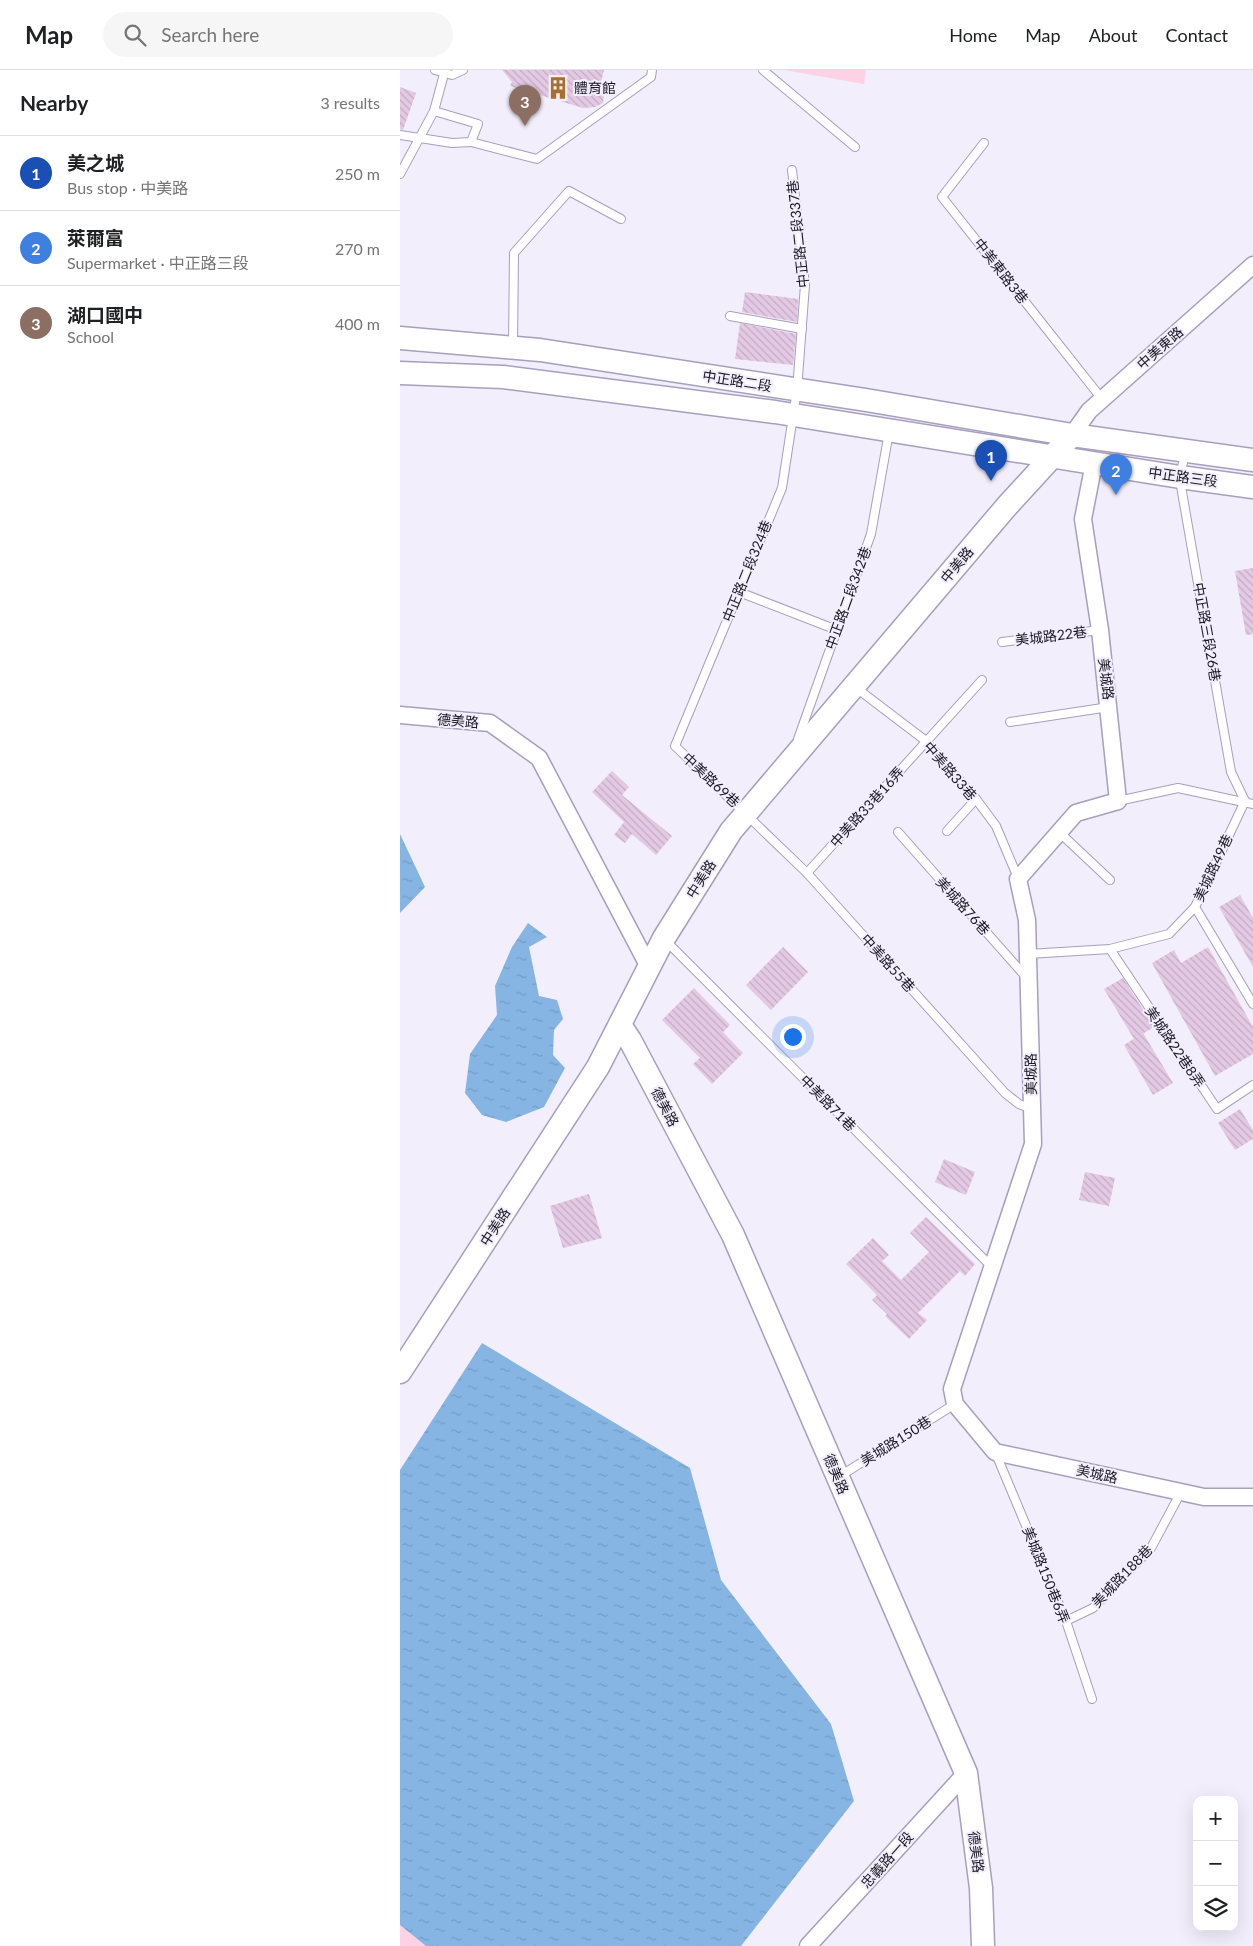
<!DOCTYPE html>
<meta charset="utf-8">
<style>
:root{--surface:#fff;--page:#f6f6f6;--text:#202124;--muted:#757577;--line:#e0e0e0;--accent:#a86f2d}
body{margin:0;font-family:Lato,"Noto Sans TC",sans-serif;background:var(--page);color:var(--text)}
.controls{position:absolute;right:15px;bottom:15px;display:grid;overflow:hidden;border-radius:10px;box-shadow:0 5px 20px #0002}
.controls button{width:45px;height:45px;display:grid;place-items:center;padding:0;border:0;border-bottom:1px solid var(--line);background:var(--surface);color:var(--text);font:25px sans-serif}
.you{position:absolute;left:392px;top:966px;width:18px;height:18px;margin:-12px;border:4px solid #fff;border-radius:50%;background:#1a73e8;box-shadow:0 0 0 8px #1a73e833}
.badge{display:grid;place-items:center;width:32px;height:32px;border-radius:50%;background:var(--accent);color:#fff;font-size:16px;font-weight:700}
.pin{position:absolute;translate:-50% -41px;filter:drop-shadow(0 1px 2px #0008)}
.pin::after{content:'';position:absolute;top:26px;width:18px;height:15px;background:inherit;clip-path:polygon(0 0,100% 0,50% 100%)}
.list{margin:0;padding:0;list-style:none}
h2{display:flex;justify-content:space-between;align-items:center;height:65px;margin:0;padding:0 20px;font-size:21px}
h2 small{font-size:16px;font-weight:400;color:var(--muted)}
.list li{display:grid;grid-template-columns:32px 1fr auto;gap:15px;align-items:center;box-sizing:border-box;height:75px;padding:0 20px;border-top:1px solid var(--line)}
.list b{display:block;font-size:19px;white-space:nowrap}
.list p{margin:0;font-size:16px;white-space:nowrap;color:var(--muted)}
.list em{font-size:16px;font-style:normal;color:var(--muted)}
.icon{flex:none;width:28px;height:28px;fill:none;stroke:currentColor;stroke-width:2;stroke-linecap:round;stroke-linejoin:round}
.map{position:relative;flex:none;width:853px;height:1876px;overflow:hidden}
header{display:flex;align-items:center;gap:30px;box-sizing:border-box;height:70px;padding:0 25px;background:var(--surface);border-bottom:1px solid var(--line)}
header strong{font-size:24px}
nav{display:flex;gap:28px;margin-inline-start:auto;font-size:18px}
.search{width:350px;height:45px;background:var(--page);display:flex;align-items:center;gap:12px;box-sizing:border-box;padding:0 18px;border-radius:28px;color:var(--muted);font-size:19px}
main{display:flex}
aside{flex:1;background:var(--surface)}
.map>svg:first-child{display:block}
.garden{fill:#ffd1e5}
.water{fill:url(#water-ripples)}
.building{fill:url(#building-back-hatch)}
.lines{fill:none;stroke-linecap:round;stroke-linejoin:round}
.lane-casing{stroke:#a89ebd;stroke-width:10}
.street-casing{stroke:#a89ebd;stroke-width:19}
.secondary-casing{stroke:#a89ebd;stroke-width:25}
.lane{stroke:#fff;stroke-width:8}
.street{stroke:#fff;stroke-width:16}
.secondary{stroke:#fff;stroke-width:22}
.labels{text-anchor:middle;stroke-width:4;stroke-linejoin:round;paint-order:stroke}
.poi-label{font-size:14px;fill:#1b1722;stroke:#f2eefb;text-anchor:start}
.street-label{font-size:14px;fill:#1b1722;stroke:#f2eefb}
</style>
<header>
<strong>Map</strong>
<div class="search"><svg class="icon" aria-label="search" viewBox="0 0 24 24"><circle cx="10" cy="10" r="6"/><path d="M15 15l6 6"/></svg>Search here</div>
<nav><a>Home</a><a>Map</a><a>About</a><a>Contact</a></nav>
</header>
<main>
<aside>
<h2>Nearby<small>3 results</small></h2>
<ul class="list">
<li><span class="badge" style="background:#1a4fb4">1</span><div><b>美之城</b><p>Bus stop · 中美路</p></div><em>250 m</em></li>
<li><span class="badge" style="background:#3f7fe0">2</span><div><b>萊爾富</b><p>Supermarket · 中正路三段</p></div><em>270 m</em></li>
<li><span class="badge" style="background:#8d6e63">3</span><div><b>湖口國中</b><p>School</p></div><em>400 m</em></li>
</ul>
</aside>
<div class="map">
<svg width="853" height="1876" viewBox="0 0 853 1876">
<defs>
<pattern id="water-ripples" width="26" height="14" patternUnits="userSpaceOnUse" patternTransform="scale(1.25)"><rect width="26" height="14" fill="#86b5e4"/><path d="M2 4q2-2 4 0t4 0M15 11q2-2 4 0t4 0" fill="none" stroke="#739bc3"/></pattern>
<pattern id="building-back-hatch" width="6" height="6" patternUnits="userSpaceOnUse" patternTransform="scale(1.25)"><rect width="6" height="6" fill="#e4c9e4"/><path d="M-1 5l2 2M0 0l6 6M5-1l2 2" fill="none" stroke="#c3acc3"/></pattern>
</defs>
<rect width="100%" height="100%" fill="#f2eefb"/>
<!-- garden -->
<g class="garden">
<path d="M384 0H466L464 14Z"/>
<path d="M0 1855 26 1876H0Z"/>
</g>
<!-- water -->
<g class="water">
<path d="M0 764 25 817 0 843Z"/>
<path d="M128 853 147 867 129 877 139 926 157 930 163 949 154 960 153 985 165 998 144 1037 106 1052 82 1045 65 1023 70 984 97 945 95 916 112 877Z"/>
<path d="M82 1273 290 1398 321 1510 431 1654 454 1731 341 1876H26L0 1855V1400Z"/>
</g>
<!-- building -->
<g class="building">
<path d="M102 0H204L199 20 204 24 203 33 195 37 183 38 110 16 112 12Z"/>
<path d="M0 17 16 23 3 60 0 59Z"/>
<path d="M345 222 398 229 397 252 342 242Z"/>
<path d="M340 253 396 264 393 295 335 289Z"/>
<path d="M853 498V564L846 565 835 501Z"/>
<path d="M212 701 229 717 222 725 272 766 256 785 232 764 225 773 214 765 224 752 192 722Z"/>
<path d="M840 825 853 848V897L819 837Z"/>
<path d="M383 877 408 902 371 940 346 915Z"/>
<path d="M808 877 853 957V984L815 1006 752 893 774 880 781 893Z"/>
<path d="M723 908 754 957 734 969 704 919Z"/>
<path d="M294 918 330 955 323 962 343 983 312 1014 293 994 300 988 262 950Z"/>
<path d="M743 963 773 1013 753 1025 724 975Z"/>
<path d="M840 1039 853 1060V1069L835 1080 818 1053Z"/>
<path d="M544 1089 575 1102 566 1125 535 1112Z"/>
<path d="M685 1102 715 1108 709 1136 679 1130Z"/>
<path d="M189 1124 202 1168 163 1178 150 1136Z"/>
<path d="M526 1147 575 1194 565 1206 560 1201 518 1243 527 1250 509 1269 485 1246 487 1244 472 1230 477 1225 446 1194 473 1168 489 1185 482 1191 501 1210 529 1182 510 1163Z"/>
</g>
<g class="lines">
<defs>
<g id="lane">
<path d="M35 0 52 5 63 0"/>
<path d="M363 0 455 77"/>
<path d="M34 41 78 54 71 72 137 89 251 7 252 0"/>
<path d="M0 65 52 73 71 72"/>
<path d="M584 73 542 127 702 329"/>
<path d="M392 100 405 215 397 320 382 418 275 676 407 803 605 1023 619 1034 632 1039"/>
<path d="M0 104 34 41 44 4"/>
<path d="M330 246 402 259"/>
<path d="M113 276 114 183 169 121 221 149"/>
<path d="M785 383 780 407 782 422 831 702 845 731"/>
<path d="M339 522 437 560"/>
<path d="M602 572 700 560"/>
<path d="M455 617 526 671 576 729 596 756 618 808"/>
<path d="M610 652 709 637"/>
<path d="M398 669 471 464 489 362"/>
<path d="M718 731 778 718 853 734"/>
<path d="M547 761 576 729"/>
<path d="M498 762 626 907"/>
<path d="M659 762 710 810"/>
<path d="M407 803 582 610"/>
<path d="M795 837 853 934"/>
<path d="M265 870 592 1197"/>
<path d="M710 879 817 1039 853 1015"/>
<path d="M628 884 710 879 769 864 795 837 845 731"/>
<path d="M596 1384 666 1551 692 1629"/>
<path d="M440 1406 555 1334"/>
<path d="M666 1551 693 1538 751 1478 781 1422"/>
</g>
<g id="street">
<path d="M672 365 689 341 853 195"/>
<path d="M694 393 683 449 700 560 718 731 676 743 618 809 627 850 633 1074 552 1319 555 1334 595 1382 804 1427H853"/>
<path d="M0 645 90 653 139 688 249 897"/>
<path d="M408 1876 566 1703"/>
</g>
<g id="secondary">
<path d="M0 268 140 280 466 330 672 365 853 390"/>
<path d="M0 303 103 307 375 342 780 407 853 417"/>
<path d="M220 955 230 970 333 1165 566 1703 581 1818 583 1876"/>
<path d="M0 1302 198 997 264 868 331 761 607 436 672 365"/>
</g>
</defs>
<!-- lane casing -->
<use href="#lane" class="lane-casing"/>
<!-- street casing -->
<use href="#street" class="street-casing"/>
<!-- secondary casing -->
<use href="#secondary" class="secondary-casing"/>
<!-- lane -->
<use href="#lane" class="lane"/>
<!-- street -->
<use href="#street" class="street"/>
<!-- secondary -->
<use href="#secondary" class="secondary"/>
</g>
<!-- icons -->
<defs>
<symbol id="building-bare" viewBox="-9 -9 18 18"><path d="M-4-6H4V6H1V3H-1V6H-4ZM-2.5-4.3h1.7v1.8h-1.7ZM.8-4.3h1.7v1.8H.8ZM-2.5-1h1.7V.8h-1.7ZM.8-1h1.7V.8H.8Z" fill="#a86f2d" stroke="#f2eefb" stroke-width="2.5" paint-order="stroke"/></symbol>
</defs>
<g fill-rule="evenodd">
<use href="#building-bare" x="142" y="2" width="32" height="32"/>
</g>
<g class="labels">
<!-- poi labels -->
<g class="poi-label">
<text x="174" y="23">體育館</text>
</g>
<!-- street labels -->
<g class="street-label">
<text transform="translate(398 164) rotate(-96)" y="5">中正路二段337巷</text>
<text transform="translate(601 201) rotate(52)" y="5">中美東路3巷</text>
<text transform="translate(760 278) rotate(-41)" y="5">中美東路</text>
<text transform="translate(337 311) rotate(9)" y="5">中正路二段</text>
<text transform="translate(783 407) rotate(8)" y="5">中正路三段</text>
<text transform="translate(557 495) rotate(-50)" y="5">中美路</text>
<text transform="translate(347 501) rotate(-68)" y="5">中正路二段324巷</text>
<text transform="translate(448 528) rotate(-70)" y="5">中正路二段342巷</text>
<text transform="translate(807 562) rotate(80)" y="5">中正路三段26巷</text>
<text transform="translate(651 566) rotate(-7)" y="5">美城路22巷</text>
<text transform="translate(706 609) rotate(83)" y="5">美城路</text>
<text transform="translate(58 651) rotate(5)" y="5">德美路</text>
<text transform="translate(550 701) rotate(49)" y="5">中美路33巷</text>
<text transform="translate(311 710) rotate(43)" y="5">中美路69巷</text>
<text transform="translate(467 737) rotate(-48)" y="5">中美路33巷16弄</text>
<text transform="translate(813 798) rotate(-65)" y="5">美城路49巷</text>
<text transform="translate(301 809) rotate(-58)" y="5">中美路</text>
<text transform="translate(563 836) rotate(48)" y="5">美城路76巷</text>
<text transform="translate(488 893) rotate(48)" y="5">中美路55巷</text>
<text transform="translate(775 977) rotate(56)" y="5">美城路22巷8弄</text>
<text transform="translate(631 1004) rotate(-91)" y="5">美城路</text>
<text transform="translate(428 1033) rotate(45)" y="5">中美路71巷</text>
<text transform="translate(265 1037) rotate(62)" y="5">德美路</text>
<text transform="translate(95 1157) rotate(-57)" y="5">中美路</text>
<text transform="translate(496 1371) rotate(-32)" y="5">美城路150巷</text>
<text transform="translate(436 1404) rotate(67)" y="5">德美路</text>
<text transform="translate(697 1404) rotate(12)" y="5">美城路</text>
<text transform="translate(646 1505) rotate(68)" y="5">美城路150巷6弄</text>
<text transform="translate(722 1506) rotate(-46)" y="5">美城路188巷</text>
<text transform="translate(576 1782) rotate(83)" y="5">德美路</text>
<text transform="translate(487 1790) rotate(-48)" y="5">忠義路一段</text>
</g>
</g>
</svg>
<div class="controls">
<button>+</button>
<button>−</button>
<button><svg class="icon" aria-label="layers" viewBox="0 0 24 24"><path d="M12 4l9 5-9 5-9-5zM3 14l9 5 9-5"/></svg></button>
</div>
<div class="you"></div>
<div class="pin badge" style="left:591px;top:411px;background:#1a4fb4">1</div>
<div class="pin badge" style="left:716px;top:425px;background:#3f7fe0">2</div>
<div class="pin badge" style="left:125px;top:56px;background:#8d6e63">3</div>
</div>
</main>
